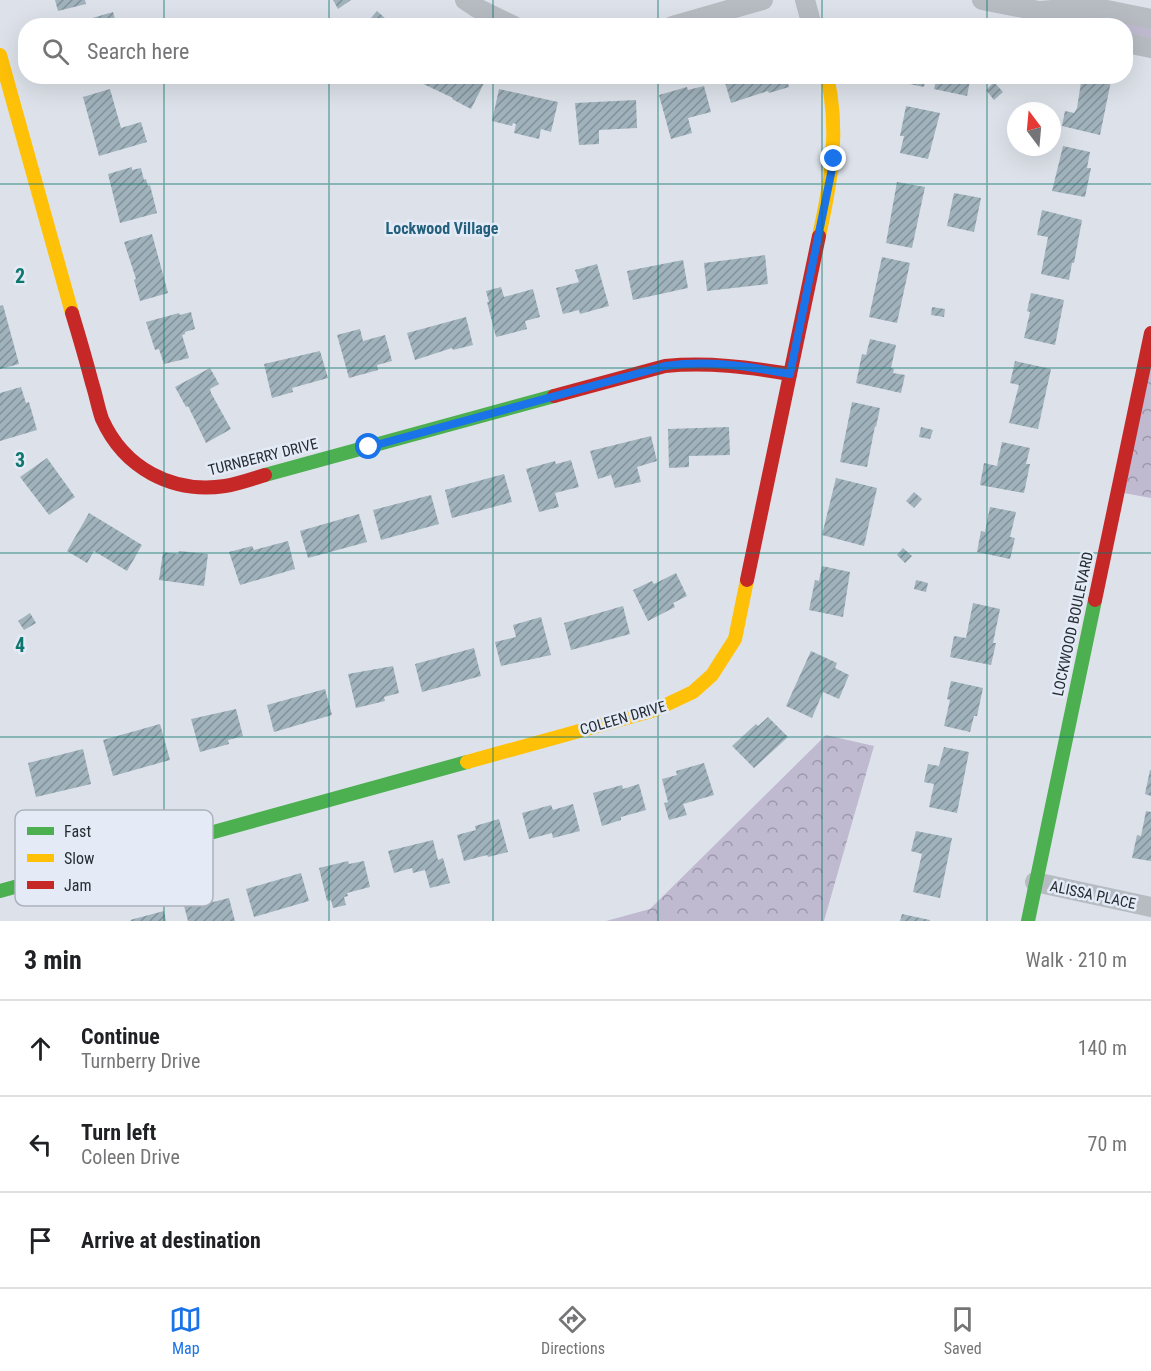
<!DOCTYPE html>
<meta charset="utf-8">
<style>
:root{--surface:#fff;--page:#f6f6f6;--text:#202124;--muted:#757577;--line:#e0e0e0;--accent:#1a73e8}
body{margin:0;font-family:"Roboto Condensed",sans-serif;background:var(--page);color:var(--text)}
.compass{position:absolute;left:1007px;top:102px;width:54px;height:54px;border-radius:50%;background:var(--surface);box-shadow:0 6px 24px #0002;rotate:344deg}
.stop{position:absolute;width:18px;height:18px;margin:-14px;border:4px solid #1a73e8;border-radius:50%;background:#fff}
.stop.end{background:#1a73e8;border-color:#fff;box-shadow:0 2px 6px #0008}
.list{margin:0;padding:0;list-style:none}
h2{display:flex;justify-content:space-between;align-items:center;height:78px;margin:0;padding:0 24px;font-size:26px}
h2 small{font-size:20px;font-weight:400;color:var(--muted)}
.list li{display:grid;grid-template-columns:39px 1fr auto;gap:18px;align-items:center;box-sizing:border-box;height:96px;padding:0 24px;border-top:2px solid var(--line)}
.list b{display:block;font-size:22px;white-space:nowrap}
.list p{margin:0;font-size:20px;white-space:nowrap;color:var(--muted)}
.list em{font-size:20px;font-style:normal;color:var(--muted)}
.icon{flex:none;width:33px;height:33px;fill:none;stroke:currentColor;stroke-width:2;stroke-linecap:round;stroke-linejoin:round}
.map{position:relative;flex:none;width:1151px;height:921px;overflow:hidden}
.search{position:absolute;background:var(--surface);box-shadow:0 6px 24px #0002;left:18px;right:18px;top:18px;height:66px;display:flex;align-items:center;gap:15px;box-sizing:border-box;padding:0 21px;border-radius:24px;color:var(--muted);font-size:22px}
.sheet{height:366px;background:var(--surface)}
nav{display:flex;justify-content:space-around;align-items:center;box-sizing:border-box;height:84px;border-top:2px solid var(--line);background:var(--surface);font-size:16px;color:var(--muted)}
nav a{display:grid;justify-items:center;gap:3px}
nav .on{color:var(--accent)}
.map>svg:first-child{display:block}
.green{fill:#c0bad1}
.forest{fill:url(#forest-crowns)}
.building{fill:url(#building-hatch)}
.lines{fill:none;stroke-linecap:round;stroke-linejoin:round}
.street{stroke:#b7bcc2;stroke-width:20}
.fast{stroke:#4caf50;stroke-width:14}
.slow{stroke:#ffc107;stroke-width:14}
.jam{stroke:#c62828;stroke-width:14}
.route{stroke:#1a73e8;stroke-width:8}
.grid{fill:none;stroke:#0f766e;stroke-width:1.5;stroke-opacity:0.55}
.labels{text-anchor:middle;stroke-width:5;stroke-linejoin:round;paint-order:stroke}
.street-label{font-size:15px;fill:#262d32;stroke:#e4ebf7}
.neighbourhood-label{font-size:16px;font-weight:bold;fill:#24607c;stroke:#e4ebf7}
.key{fill:#e4ebf7;stroke:#abb2bc;stroke-width:1.5}
.key-label{font-size:16px;fill:#262d32}
.grid-label{font-size:20px;text-anchor:middle;font-weight:bold;fill:#0f766e;stroke:#e4ebf7;stroke-width:5;stroke-linejoin:round;paint-order:stroke}
</style>
<div class="map">
<svg width="1151" height="921" viewBox="0 0 1151 921">
<defs>
<pattern id="forest-crowns" width="20" height="18" patternUnits="userSpaceOnUse" patternTransform="scale(1.5)"><rect width="20" height="18" fill="#c0bad1"/><path d="M2 6a3 3 0 1 1 6 0M12 15a3 3 0 1 1 6 0" fill="none" stroke="#9c98aa"/></pattern>
<pattern id="building-hatch" width="6" height="6" patternUnits="userSpaceOnUse" patternTransform="scale(1.5)"><rect width="6" height="6" fill="#a0b2bc"/><path d="M-1 1l2-2M0 6l6-6M5 7l2-2" fill="none" stroke="#829199"/></pattern>
</defs>
<rect width="100%" height="100%" fill="#dde2ea"/>
<!-- green -->
<path class="green" d="M1039 11 1151 19V48L1126 43V26L1066 25Z"/>
<!-- forest -->
<g class="forest">
<path d="M1151 333V498L1118 492Z"/>
<path d="M826 735 874 746 824 921H606L650 909Z"/>
</g>
<!-- building -->
<g class="building">
<path d="M55 0H85L86 4 58 11Z"/>
<path d="M333 0H351L338 9Z"/>
<path d="M377 11 386 19 393 26H364Z"/>
<path d="M113 12 117 26H68V25Z"/>
<path d="M75 76H94V77L76 82Z"/>
<path d="M419 76H472L484 83 471 109 452 99 453 98 417 81Z"/>
<path d="M723 76H786L789 87 769 93 768 91 731 103Z"/>
<path d="M896 76H926L924 87 895 81Z"/>
<path d="M937 76H971L967 96 934 89Z"/>
<path d="M1082 76H1112L1100 135 1062 126 1065 111 1074 113 1077 108Z"/>
<path d="M994 82 1003 92 994 100 986 90Z"/>
<path d="M704 86 711 112 688 118 692 133 671 139 659 95 687 87 688 90Z"/>
<path d="M110 89 121 128 141 122 147 142 99 156 83 97Z"/>
<path d="M499 89 558 102 551 132 541 129 539 139 514 133 516 124 513 123 512 126 492 121Z"/>
<path d="M636 100 637 128 599 130V144L579 145 575 103Z"/>
<path d="M906 106 940 113 928 159 900 153 904 136H900Z"/>
<path d="M1063 146 1090 152 1087 168H1091L1085 197 1052 191Z"/>
<path d="M132 167V170L141 168 144 180 146 179 148 186 150 185 157 213 120 223 108 174Z"/>
<path d="M897 182 925 187 912 248 886 243Z"/>
<path d="M954 193 981 198 974 232 947 226Z"/>
<path d="M1042 210 1082 220 1074 263H1072L1069 280 1041 274 1048 237 1037 235Z"/>
<path d="M152 234 168 293 140 301 134 280 136 279 124 242Z"/>
<path d="M765 255 768 284 707 291 704 263Z"/>
<path d="M882 257 910 263 897 323 869 317Z"/>
<path d="M683 260 688 288 633 300 627 271Z"/>
<path d="M597 264 609 306 580 314 579 310 563 314 556 288 579 282 575 270Z"/>
<path d="M501 287 504 297 533 289 540 317 525 321 527 329 496 337 487 302H489L486 291Z"/>
<path d="M1031 293 1064 300 1055 345 1024 338 1030 312 1027 311Z"/>
<path d="M3 305 19 364 0 369V306Z"/>
<path d="M932 307 945 309 944 317 931 315Z"/>
<path d="M191 312 195 329 185 332V334L182 335 189 358 164 364 159 349 155 350 146 322 179 313 180 315Z"/>
<path d="M466 317 473 345 453 350 452 348 415 360 407 333Z"/>
<path d="M360 329 363 341 385 335 392 361 377 365 378 370 349 378 337 335Z"/>
<path d="M870 339 896 345 891 368 894 369 893 373 905 375 901 393 856 383 862 354 866 355Z"/>
<path d="M320 351 328 378 292 388 293 392 272 398 264 364Z"/>
<path d="M1015 361 1051 369 1038 429 1009 423 1019 385 1010 383Z"/>
<path d="M210 368 219 384 210 389 211 393 231 429 206 443 188 406 186 407 175 387Z"/>
<path d="M21 387 26 403 29 402 37 430 0 441V393Z"/>
<path d="M852 402 880 408 876 427 875 426 867 467 840 462Z"/>
<path d="M729 427 730 455 689 456V467L669 468 668 429Z"/>
<path d="M921 427 933 430 930 439 919 437Z"/>
<path d="M651 436 657 461 637 467 641 482 615 488 611 475 598 479 590 451Z"/>
<path d="M1002 442 1030 448 1026 464H1030L1024 493 980 485 984 463 997 466Z"/>
<path d="M47 458 75 497 49 515 20 477Z"/>
<path d="M571 460 579 487 555 493 559 507 539 512 526 469 555 461 556 464Z"/>
<path d="M504 474 512 502 452 518 445 490Z"/>
<path d="M836 478 877 488 864 546 822 535Z"/>
<path d="M914 492 922 499 914 508 906 501Z"/>
<path d="M431 495 439 524 381 540 373 510Z"/>
<path d="M990 507 1016 512 1010 537 1015 538 1010 559 977 552 981 531 985 532Z"/>
<path d="M89 513 142 545 127 571 94 551 87 563 67 551Z"/>
<path d="M359 514 367 542 308 558 300 531Z"/>
<path d="M288 541 295 569 240 585 229 552 252 546 254 550Z"/>
<path d="M903 548 912 556 905 563 897 555Z"/>
<path d="M179 551 208 554 204 586 159 580 163 552 178 554Z"/>
<path d="M822 566 850 572 843 617 809 610 815 580 819 581Z"/>
<path d="M676 573 687 596 673 603 675 607 648 621 633 590 652 581 654 584Z"/>
<path d="M916 580 928 583 926 592 914 589Z"/>
<path d="M973 603 1000 609 993 643H996L991 665 950 657 954 636 966 638Z"/>
<path d="M623 606 630 634 571 650 564 623Z"/>
<path d="M30 613 36 623 24 630 18 621Z"/>
<path d="M541 617 551 655 501 666 495 642 516 637 513 625Z"/>
<path d="M474 648 481 676 422 692 415 664Z"/>
<path d="M811 651 837 663 835 668 849 675 839 699 823 692 812 718 786 706Z"/>
<path d="M393 666 399 693 384 697 385 701 356 708 348 674Z"/>
<path d="M951 681 983 688 977 716H974L970 732 944 726 950 700 947 699Z"/>
<path d="M325 689 332 715 274 732 267 705Z"/>
<path d="M236 709 243 736 228 740 229 744 200 752 191 719Z"/>
<path d="M768 717 788 737 754 768 732 746 756 724 758 726Z"/>
<path d="M160 724 170 760 113 776 103 740Z"/>
<path d="M944 747 969 752 957 813 929 807 934 784 924 782 928 764 939 766Z"/>
<path d="M83 749 91 784 36 797 28 763Z"/>
<path d="M704 763 714 795 683 804 687 815 669 820 664 803 668 802 662 779 677 775 676 771Z"/>
<path d="M1150 770H1151V796L1145 794Z"/>
<path d="M639 784 646 810 621 817V820L602 826 593 793 622 785 623 789Z"/>
<path d="M573 804 580 831 553 838 552 833 529 839 522 813 551 805 553 810Z"/>
<path d="M1146 811 1151 812V861L1132 858 1137 835 1141 836Z"/>
<path d="M499 819 508 852 488 857 487 855 464 861 457 835 476 830 475 826Z"/>
<path d="M916 831 952 838 940 898 913 892 922 854 911 851Z"/>
<path d="M433 840 438 860 443 858 450 883 430 888 425 870 413 873 412 868 394 873 388 851Z"/>
<path d="M348 861 349 864 364 861 370 887 347 893 348 896 344 897 346 905 333 908 331 900 327 901 319 868Z"/>
<path d="M301 873 309 901 254 917 246 889Z"/>
<path d="M229 898 235 921H188L184 906 208 900 209 903Z"/>
<path d="M164 911 166 921H131L130 920Z"/>
<path d="M902 914 930 920V921H900Z"/>
</g>
<g class="lines">
<!-- street -->
<g class="street">
<path d="M465 0 477 8 514 26"/>
<path d="M805 0 812 26"/>
<path d="M982 0 1039 11 1092 7 1151 19"/>
<path d="M1039 11 1066 26"/>
<path d="M672 26 763 0"/>
<path d="M1126 43 1151 48"/>
<path d="M1035 882 1151 907"/>
</g>
<!-- fast -->
<g class="fast">
<path d="M265 475 554 396"/>
<path d="M0 891 467 762"/>
<path d="M1028 921 1095 600"/>
</g>
<!-- slow -->
<g class="slow">
<path d="M0 55 72 313"/>
<path d="M819 236C831 182 840 131 827 76"/>
<path d="M467 762 655 710 693 692 712 675 735 639 747 580"/>
</g>
<!-- jam -->
<g class="jam">
<path d="M72 313C79 336 86 360 92 383 96 395 98 408 102 419 124 468 172 494 225 486 238 484 252 479 265 475"/>
<path d="M554 396 665 366C708 362 748 367 790 374"/>
<path d="M747 580 819 236"/>
<path d="M1095 600 1151 333"/>
</g>
</g>
<g class="lines">
<!-- route -->
<path class="route" d="M369 447 665 366C710 360 746 366 790 374L834 159"/>
</g>
<!-- grid -->
<path class="grid" d="M164 0V26M329 0V26M493 0V26M658 0V26M822 0V26M987 0V26M164 76V921M329 76V921M493 76V921M658 76V921M822 76V921M987 76V921M0 184H1151M0 368H1151M0 553H1151M0 737H1151"/>
<g class="labels">
<!-- street labels -->
<g class="street-label">
<text transform="translate(263 457) rotate(-14)" y="5">TURNBERRY DRIVE</text>
<text transform="translate(1073 624) rotate(-78)" y="5">LOCKWOOD BOULEVARD</text>
<text transform="translate(623 718) rotate(-16)" y="5">COLEEN DRIVE</text>
<text transform="translate(1093 895) rotate(12)" y="5">ALISSA PLACE</text>
</g>
<!-- neighbourhood labels -->
<g class="neighbourhood-label">
<text x="442" y="234">Lockwood Village</text>
</g>
</g>
<!-- legend -->
<rect x="15" y="810" width="198" height="96" rx="9" class="key"/>
<rect x="27" y="827" width="27" height="8" fill="#4caf50"/>
<rect x="27" y="854" width="27" height="8" fill="#ffc107"/>
<rect x="27" y="881" width="27" height="8" fill="#c62828"/>
<g class="key-label">
<text x="64" y="837">Fast</text>
<text x="64" y="864">Slow</text>
<text x="64" y="891">Jam</text>
</g>
<g class="grid-label">
<text x="20" y="283">2</text>
<text x="20" y="467">3</text>
<text x="20" y="652">4</text>
</g>
</svg>
<svg class="compass" viewBox="-18 -18 36 36"><path d="M0-13l5 13h-10z" fill="#e53935"/><path d="M0 13l5-13h-10z" fill="#757577"/></svg>
<div class="stop" style="left:369px;top:447px"></div>
<div class="stop end" style="left:834px;top:159px"></div>
<div class="search"><svg class="icon" aria-label="search" viewBox="0 0 24 24"><circle cx="10" cy="10" r="6"/><path d="M15 15l6 6"/></svg>Search here</div>
</div>
<section class="sheet">
<h2>3 min<small>Walk · 210 m</small></h2>
<ul class="list">
<li><svg class="icon" aria-label="ahead" viewBox="0 0 24 24"><path d="M12 20V5M6 11l6-6 6 6"/></svg><div><b>Continue</b><p>Turnberry Drive</p></div><em>140 m</em></li>
<li><svg class="icon" aria-label="left" viewBox="0 0 24 24"><path d="M17 20v-9H6M10 6l-5 5 5 5"/></svg><div><b>Turn left</b><p>Coleen Drive</p></div><em>70 m</em></li>
<li><svg class="icon" aria-label="arrive" viewBox="0 0 24 24"><path d="M6 21V4h12l-3 4 3 4H6"/></svg><div><b>Arrive at destination</b></div></li>
</ul>
</section>
<nav>
<a class="on"><svg class="icon" aria-label="map" viewBox="0 0 24 24"><path d="M3 6l6-2 6 2 6-2v14l-6 2-6-2-6 2zM9 4v14M15 6v14"/></svg>Map</a>
<a><svg class="icon" aria-label="directions" viewBox="0 0 24 24"><path d="M12 3l9 9-9 9-9-9zM9 14v-3h6M13 9l2 2-2 2"/></svg>Directions</a>
<a><svg class="icon" aria-label="saved" viewBox="0 0 24 24"><path d="M7 4h10v16l-5-4-5 4z"/></svg>Saved</a>
</nav>
